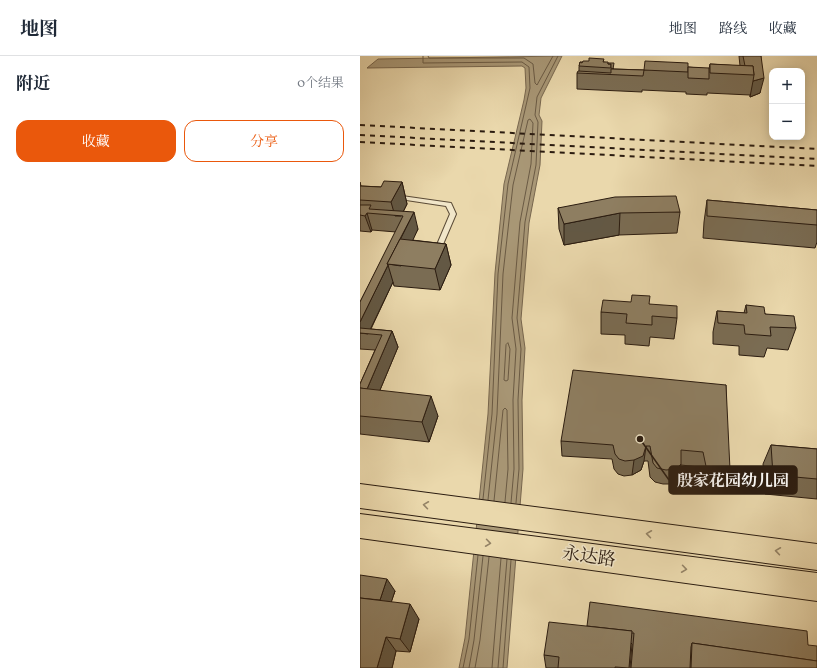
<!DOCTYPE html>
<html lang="zh">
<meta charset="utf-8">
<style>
:root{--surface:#fff;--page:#f2f2f3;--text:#1f2937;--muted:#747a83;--line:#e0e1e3;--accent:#ea580c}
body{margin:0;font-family:Vollkorn,"Noto Serif SC",serif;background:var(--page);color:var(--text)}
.controls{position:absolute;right:12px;top:12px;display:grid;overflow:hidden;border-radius:8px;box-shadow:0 2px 10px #0003}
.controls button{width:36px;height:36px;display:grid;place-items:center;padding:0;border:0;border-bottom:1px solid var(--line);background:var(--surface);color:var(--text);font:20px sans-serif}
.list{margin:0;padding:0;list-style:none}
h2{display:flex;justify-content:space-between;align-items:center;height:52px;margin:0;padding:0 16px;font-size:17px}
h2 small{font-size:13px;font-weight:400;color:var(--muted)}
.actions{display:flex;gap:8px;padding:12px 16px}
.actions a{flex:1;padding:9px 0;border:1px solid var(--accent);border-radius:12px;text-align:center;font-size:14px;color:var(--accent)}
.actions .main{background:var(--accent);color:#fff}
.map{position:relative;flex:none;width:457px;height:612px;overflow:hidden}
header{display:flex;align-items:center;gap:24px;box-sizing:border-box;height:56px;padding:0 20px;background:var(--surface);border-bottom:1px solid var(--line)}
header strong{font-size:19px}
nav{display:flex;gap:22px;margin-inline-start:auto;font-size:14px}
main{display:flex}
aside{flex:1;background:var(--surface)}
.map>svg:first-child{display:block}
.water{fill:#a99877;stroke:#77664e}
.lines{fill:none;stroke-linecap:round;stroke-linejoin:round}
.shore{stroke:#6a5a44;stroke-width:1}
.service-casing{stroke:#5b4b37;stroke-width:2}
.primary-casing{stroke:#2b1c10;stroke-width:2}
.service{fill:#f1e6c9;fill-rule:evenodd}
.primary{fill:#ead8ac;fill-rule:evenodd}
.rail{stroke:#2b1c10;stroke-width:2;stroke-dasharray:5 5;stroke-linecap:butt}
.wall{fill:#7a6c53;stroke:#2b1c10}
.shaded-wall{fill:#635844;stroke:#2b1c10}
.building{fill:#8e7e61;stroke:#2b1c10}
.oneway{stroke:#948366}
.labels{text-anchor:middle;stroke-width:3;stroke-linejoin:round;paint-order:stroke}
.near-street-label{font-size:18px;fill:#2b1c10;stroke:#f1e6c9}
.leader{fill:none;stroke:#2b1c10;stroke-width:1.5}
.callout-dot{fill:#2b1c10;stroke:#f1e6c9;stroke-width:1.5}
.callout{fill:#2b1c10;stroke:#2b1c10;stroke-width:1.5}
.callout-label{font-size:16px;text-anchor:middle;font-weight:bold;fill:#fff}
</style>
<header>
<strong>地图</strong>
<nav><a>地图</a><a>路线</a><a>收藏</a></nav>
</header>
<main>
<aside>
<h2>附近<small>0个结果</small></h2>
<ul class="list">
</ul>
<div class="actions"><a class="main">收藏</a><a>分享</a></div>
</aside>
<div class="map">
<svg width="457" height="612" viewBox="0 0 457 612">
<rect width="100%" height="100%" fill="#ead8ac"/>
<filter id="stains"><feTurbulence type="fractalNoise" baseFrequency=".005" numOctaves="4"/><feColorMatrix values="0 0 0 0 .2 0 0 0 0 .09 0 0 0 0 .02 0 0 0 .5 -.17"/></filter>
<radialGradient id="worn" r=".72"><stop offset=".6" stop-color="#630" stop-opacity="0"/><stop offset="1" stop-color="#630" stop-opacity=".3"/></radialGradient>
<!-- water -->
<path class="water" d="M202 0 181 42 179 59 182 65 180 109 169 167 161 263 165 292 162 344 163 413 147 612H99L105 582 128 358 135 217 144 128 164 44 166 32 165 12 162 10 7 12 18 3Z"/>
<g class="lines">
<!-- shore -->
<g class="shore">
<path d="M63 0V7L162 6 169 11 170 32 148 128 138 218 132 358 123 443"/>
<path d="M68 0 69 2H164L173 8 175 27 177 29 193 0"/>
<path d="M148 287 150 293 148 324 146 325 144 324 146 289Z"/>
<path d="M128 444 137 358 143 218 153 129 168 64 170 63 173 67 171 108 160 166 152 262 156 293 153 344 154 413 151 447"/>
<path d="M134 445 143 354 145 352 147 354 148 413 145 446"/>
<path d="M156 447 159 413 158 344 161 293 157 262 165 166 176 109 178 66 175 59 177 41 198 0"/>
<path d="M103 612 109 583 118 499"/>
<path d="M109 612 114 584 123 500"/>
<path d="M115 612 120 584 129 501"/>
<path d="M132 612 141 502"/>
<path d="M138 612 147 503"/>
<path d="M143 612 151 504"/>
</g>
<defs>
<path id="service" d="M35 139 91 147 96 158 81 193H79L76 191 90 158 86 150 33 142 32 141Z"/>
<g id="primary">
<path d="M0 428 457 488V514L0 452Z"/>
<path d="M0 458 457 517V545L0 482Z"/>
</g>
</defs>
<!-- service casing -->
<use href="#service" class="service-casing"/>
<!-- primary casing -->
<use href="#primary" class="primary-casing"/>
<!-- service -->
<use href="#service" class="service"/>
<!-- primary -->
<use href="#primary" class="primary"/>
<!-- rail -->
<g class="rail">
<path d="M0 69 457 93"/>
<path d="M0 79 457 103"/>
<path d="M0 86 457 110"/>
</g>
</g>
<!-- wall -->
<g class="wall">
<path d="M379 0H401L400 37 390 41V39L347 37V39L326 38V36L282 34V36L217 33V17L219 15V11L220 6H244L248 7 254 13 284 14 328 11 349 13 350 8 380 10Z"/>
<path d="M0 126 1 130 21 131 42 126 47 148 43 156 58 173 52 184 86 188 91 209 80 234 34 230 33 226 11 273 32 275 38 291 20 334 78 360 69 386 0 378V328L15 294 0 293V246L36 176 12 174 11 176 0 175Z"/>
<path d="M347 144 457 154V186L455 192 343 182 344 166Z"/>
<path d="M198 152 320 156 317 177 259 179 204 189 199 173Z"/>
<path d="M289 248 317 262 314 283 290 281 289 290 265 288V279L241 278V256Z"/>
<path d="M386 249 436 272 428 294 407 292 404 301 379 299V290L353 288V276L357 255 384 257Z"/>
<path d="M366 329V428L362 431 355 433H349L343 430 339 411 321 409 318 422 313 428H303L295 426 290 421 288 405H284L281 414 272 419 264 420 258 418 254 413 252 403 202 400 201 385Z"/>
<path d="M411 389 457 393V443L405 438 403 408Z"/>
<path d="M35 535 31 546 59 563 50 596 36 595 32 612H0Z"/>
<path d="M227 570 448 589 457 612H270L272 588 271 587 269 612H186L184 599Z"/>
</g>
<!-- shaded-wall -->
<g class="shaded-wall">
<path d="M404 22 400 37 390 41 393 25Z"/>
<path d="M42 126 47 148 41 160H35L31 146Z"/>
<path d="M54 156 58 173 41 210 28 208Z"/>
<path d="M7 157 12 174 11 176 5 160Z"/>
<path d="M260 157 259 179 204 189V168Z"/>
<path d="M86 188 91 209 80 234 75 213Z"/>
<path d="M28 209 33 226 8 278 0 277V266Z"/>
<path d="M32 275 38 291 12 353 5 338Z"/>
<path d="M71 340 78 360 69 386 62 366Z"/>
<path d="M286 390 284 405 281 414 272 419 274 404Z"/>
<path d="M321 408 318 422 313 428 316 413Z"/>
<path d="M370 414 366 428 362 431 355 433 359 419Z"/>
<path d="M27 523 35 535 28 556 20 544Z"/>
<path d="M50 548 59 563 50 596 40 583Z"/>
<path d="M26 581 36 595 32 612H17Z"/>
</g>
<!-- building -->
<g class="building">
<path d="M383 0H401L404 22 393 25 394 19 393 10H385Z"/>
<path d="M229 2 244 3 243 6H248V8H251V12L219 10 220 6 222 7 223 5H229Z"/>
<path d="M285 5 328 7V16L284 14Z"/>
<path d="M248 7H254L253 13 251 12V8H248Z"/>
<path d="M350 8 393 10 394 19 350 17Z"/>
<path d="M328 11 349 12V23L328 22Z"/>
<path d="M251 13 284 14 283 20 217 17 218 15 251 17Z"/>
<path d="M24 125 42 126 31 146 0 144V130L21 131Z"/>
<path d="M316 140 320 156 260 157 204 168 198 152 255 141Z"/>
<path d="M347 144 457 154V169L347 160Z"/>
<path d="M0 149H11L9 153 54 156 27 208 28 209 0 266V246L43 160 7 157 5 160 0 159Z"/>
<path d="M40 183 86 188 75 213 27 208Z"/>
<path d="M272 239 290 240 289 248 317 250V262L292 260V269L266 267 267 258 241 256 243 244 271 246Z"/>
<path d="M386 249 404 251 405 258 434 260 436 272 410 271 411 280 385 278 384 269 358 267 357 255 387 257Z"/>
<path d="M0 272 32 275 7 333 0 332V328L22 279 0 277Z"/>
<path d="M213 314 366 329 370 414 367 417 359 419H353L347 415 343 396 321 394V408L316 413 306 414 297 412 293 407 290 390H286L283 400 274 404 265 405 259 403 255 398 253 389 201 385Z"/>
<path d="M0 332 71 340 62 366 0 360Z"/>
<path d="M411 389 457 393V423L413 419Z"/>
<path d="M0 519 27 523 20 544 0 542Z"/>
<path d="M0 542 50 548 40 583 26 581 17 612H0Z"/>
<path d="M230 546 447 575 448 589 457 590V605L332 587 331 591 330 612H271L274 577H271L272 575 227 570Z"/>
<path d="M189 566 272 575 269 612 255 611V612H198L199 601 184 599Z"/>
<path d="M332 587 457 605V612H331Z"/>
</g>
<!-- one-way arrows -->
<defs><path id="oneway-chevron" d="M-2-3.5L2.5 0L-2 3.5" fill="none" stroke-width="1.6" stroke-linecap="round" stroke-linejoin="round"/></defs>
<g class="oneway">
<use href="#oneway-chevron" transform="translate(66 449) rotate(-172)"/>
<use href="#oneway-chevron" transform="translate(289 478) rotate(-172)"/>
<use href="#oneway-chevron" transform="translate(128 487) rotate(8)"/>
<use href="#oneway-chevron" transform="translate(418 495) rotate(-172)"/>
<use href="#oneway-chevron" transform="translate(324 513) rotate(8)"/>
</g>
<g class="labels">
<!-- near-street labels -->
<g class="near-street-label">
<text transform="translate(229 500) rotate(8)" y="6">永达路</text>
</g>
</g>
<!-- callouts -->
<path class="leader" d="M280 383L309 424"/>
<circle class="callout-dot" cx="280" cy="383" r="4"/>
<rect class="callout" x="309" y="410" width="128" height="28" rx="4"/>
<g class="callout-label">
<text x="373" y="430">殷家花园幼儿园</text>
</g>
<rect width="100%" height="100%" filter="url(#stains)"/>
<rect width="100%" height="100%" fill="url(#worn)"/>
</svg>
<div class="controls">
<button>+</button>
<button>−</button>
</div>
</div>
</main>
